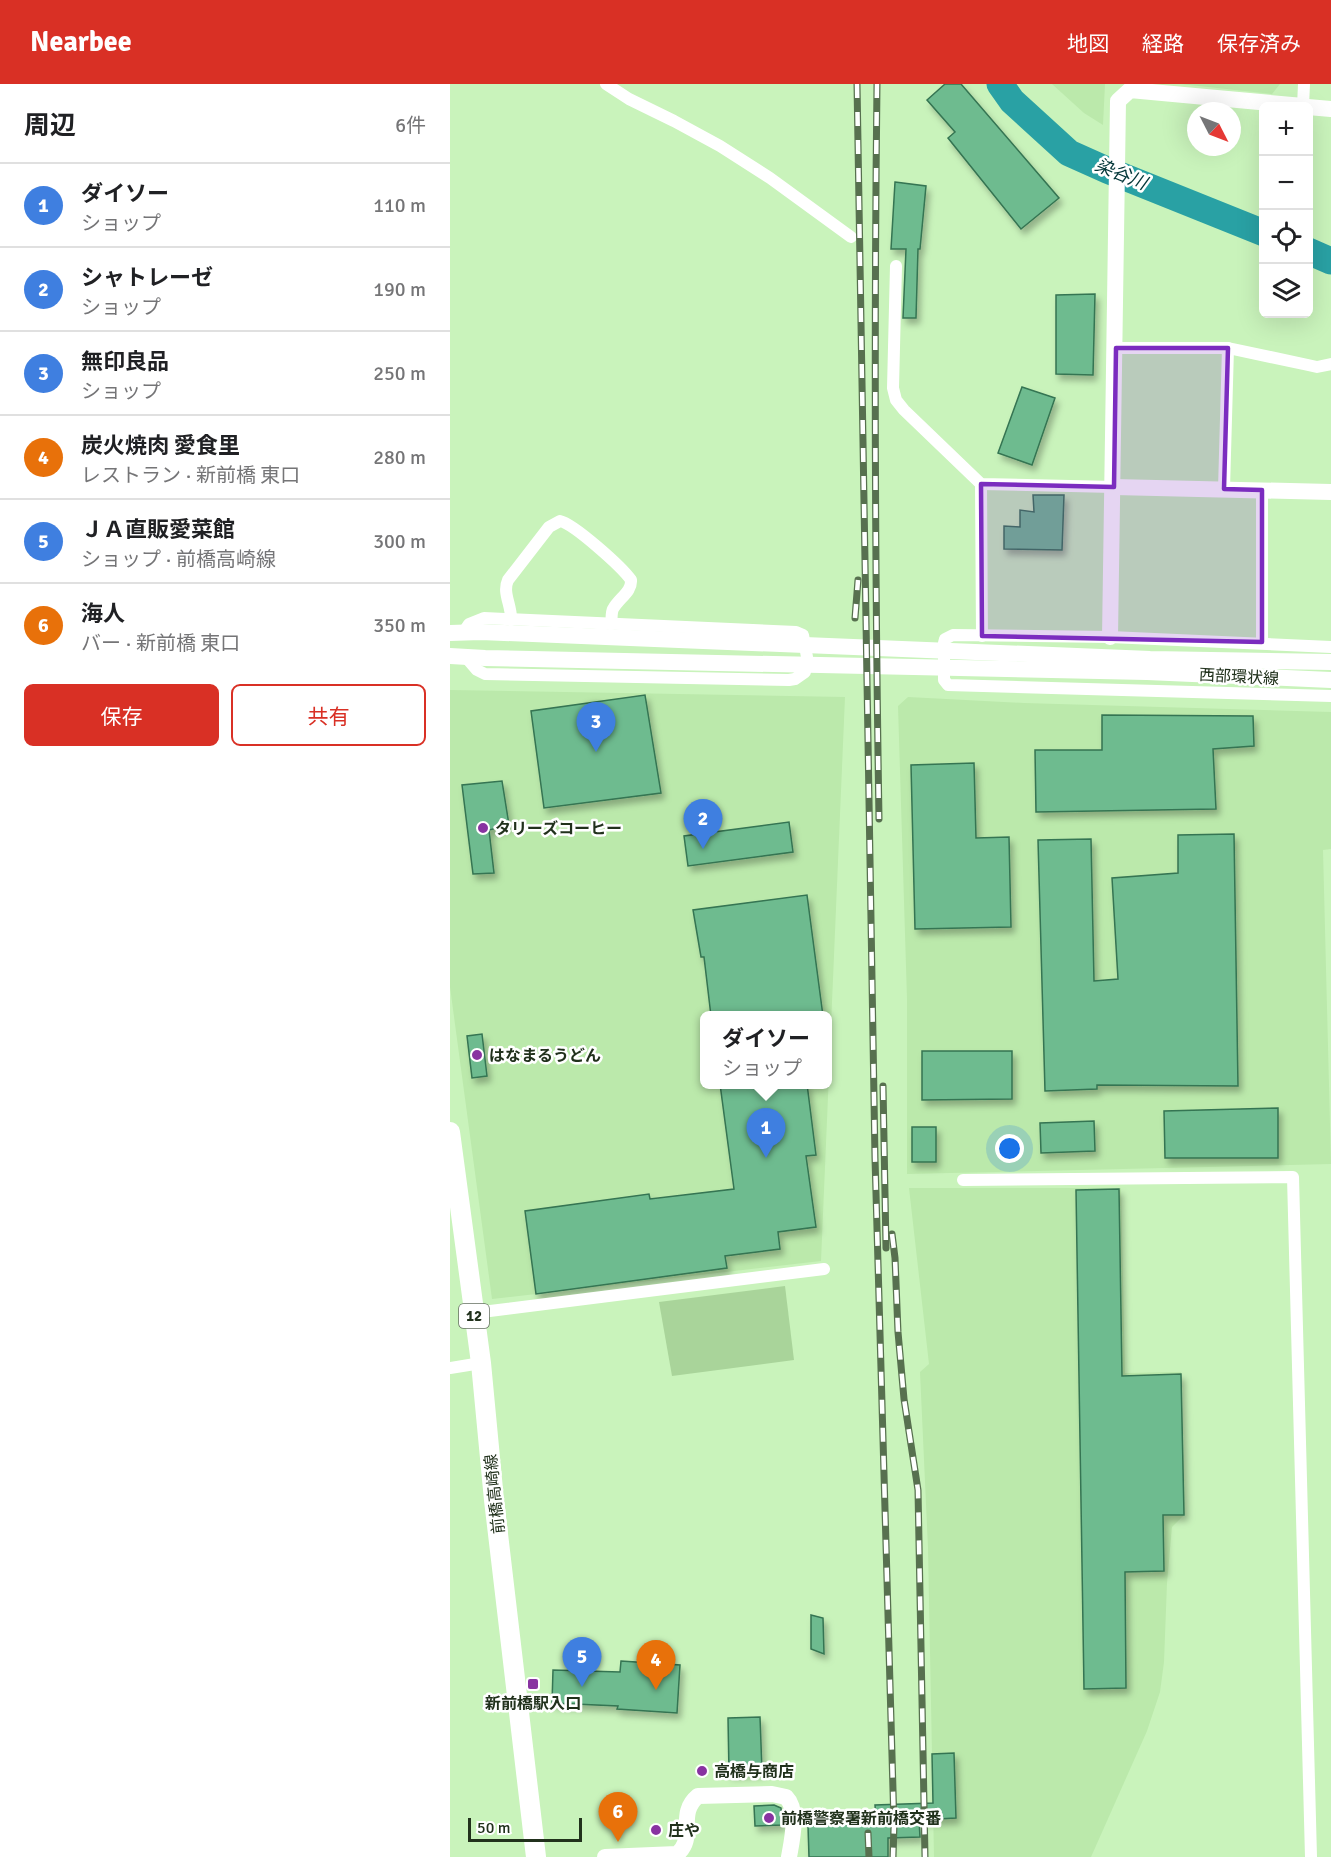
<!DOCTYPE html>
<html lang="ja">
<meta charset="utf-8">
<style>
:root{--surface:#fff;--page:#f2f2f2;--text:#202124;--muted:#757577;--line:#e0e0e0;--accent:#d93025}
body{margin:0;font-family:Signika,"Noto Sans JP",sans-serif;background:var(--page);color:var(--text)}
.controls{position:absolute;right:18px;top:18px;display:grid;overflow:hidden;border-radius:9px;box-shadow:0 6px 24px #0002}
.controls button{width:54px;height:54px;display:grid;place-items:center;padding:0;border:0;border-bottom:2px solid var(--line);background:var(--surface);color:var(--text);font:30px sans-serif}
.compass{position:absolute;left:737px;top:18px;width:54px;height:54px;border-radius:50%;background:var(--surface);box-shadow:0 6px 24px #0002;rotate:132deg}
.scale{position:absolute;left:18px;bottom:15px;width:114px;box-sizing:border-box;padding-left:6px;border:3px solid #21311c;border-top:0;font-size:16px;line-height:21px;white-space:nowrap;color:#21311c;-webkit-text-stroke:4px #fff;paint-order:stroke}
.you{position:absolute;left:560px;top:1065px;width:21px;height:21px;margin:-15px;border:4px solid #fff;border-radius:50%;background:#1a73e8;box-shadow:0 0 0 9px #1a73e833}
.badge{display:grid;place-items:center;width:39px;height:39px;border-radius:50%;background:var(--accent);color:#fff;font-size:20px;font-weight:700}
.pin{position:absolute;translate:-50% -50px;filter:drop-shadow(0 2px 3px #0008)}
.pin::after{content:'';position:absolute;top:32px;width:21px;height:18px;background:inherit;clip-path:polygon(0 0,100% 0,50% 100%)}
.popup{position:absolute;left:250px;top:927px;width:132px;height:78px;box-sizing:border-box;display:grid;place-content:center;border-radius:9px;background:var(--surface);filter:drop-shadow(0 2px 4px #0005);font-size:20px;white-space:nowrap;color:var(--muted)}
.popup b{font-size:22px;color:var(--text)}
.popup::after{content:'';position:absolute;left:50%;top:100%;margin-left:-12px;border:12px solid transparent;border-top-color:var(--surface)}
.list{margin:0;padding:0;list-style:none}
h2{display:flex;justify-content:space-between;align-items:center;height:78px;margin:0;padding:0 24px;font-size:26px}
h2 small{font-size:20px;font-weight:400;color:var(--muted)}
.list li{display:grid;grid-template-columns:39px 1fr auto;gap:18px;align-items:center;box-sizing:border-box;height:84px;padding:0 24px;border-top:2px solid var(--line)}
.list b{display:block;font-size:22px;white-space:nowrap}
.list p{margin:0;font-size:20px;white-space:nowrap;color:var(--muted)}
.list em{font-size:20px;font-style:normal;color:var(--muted)}
.actions{display:flex;gap:12px;padding:18px 24px}
.actions a{flex:1;padding:14px 0;border:2px solid var(--accent);border-radius:9px;text-align:center;font-size:21px;color:var(--accent)}
.actions .main{background:var(--accent);color:#fff}
.icon{flex:none;width:33px;height:33px;fill:none;stroke:currentColor;stroke-width:2;stroke-linecap:round;stroke-linejoin:round}
.map{position:relative;flex:none;width:881px;height:1773px;overflow:hidden}
header{display:flex;align-items:center;gap:36px;box-sizing:border-box;height:84px;padding:0 30px;background:var(--accent);color:#fff}
header strong{font-size:28px}
nav{display:flex;gap:33px;margin-inline-start:auto;font-size:21px}
main{display:flex}
aside{flex:1;background:var(--surface)}
.map>svg:first-child{display:block}
.built{fill:#bbe9ab;fill-rule:evenodd}
.green{fill:#a9d49a}
.lines{fill:none;stroke-linecap:round;stroke-linejoin:round}
.river{stroke:#29a1a4;stroke-width:27}
.building{fill:#6ebb8f;stroke:#357452;stroke-width:1.5;filter:url(#shadow)}
.street{stroke:#fff;stroke-width:12}
.secondary{stroke:#fff;stroke-width:16}
.primary{stroke:#fff;stroke-width:20}
.rail-casing{stroke:#57704f;stroke-width:7}
.rail{stroke:#fff;stroke-width:4.5;stroke-dasharray:14;stroke-linecap:butt}
.marked{fill:#7b2cbf;fill-opacity:0.2;stroke:#7b2cbf;stroke-width:4.5;stroke-linejoin:round}
.poi-dot{fill:#8833a1;stroke:#fff;stroke-width:2}
.labels{text-anchor:middle;stroke-width:5;stroke-linejoin:round;paint-order:stroke}
.shield{fill:#fff;stroke:#646f60;stroke-width:1.5}
.shield-label{font-size:15px;font-weight:bold;fill:#21311c}
.street-label{font-size:16px;fill:#21311c;stroke:#fff}
.poi-label{font-size:16px;font-weight:bold;fill:#21311c;stroke:#fff;text-anchor:start}
.water-label{font-size:18px;font-style:italic;fill:#003537;stroke:#fff}
</style>
<header>
<strong>Nearbee</strong>
<nav><a>地図</a><a>経路</a><a>保存済み</a></nav>
</header>
<main>
<aside>
<h2>周辺<small>6件</small></h2>
<ul class="list">
<li><span class="badge" style="background:#3f7fe0">1</span><div><b>ダイソー</b><p>ショップ</p></div><em>110 m</em></li>
<li><span class="badge" style="background:#3f7fe0">2</span><div><b>シャトレーゼ</b><p>ショップ</p></div><em>190 m</em></li>
<li><span class="badge" style="background:#3f7fe0">3</span><div><b>無印良品</b><p>ショップ</p></div><em>250 m</em></li>
<li><span class="badge" style="background:#e8710a">4</span><div><b>炭火焼肉 愛食里</b><p>レストラン · 新前橋 東口</p></div><em>280 m</em></li>
<li><span class="badge" style="background:#3f7fe0">5</span><div><b>ＪＡ直販愛菜館</b><p>ショップ · 前橋高崎線</p></div><em>300 m</em></li>
<li><span class="badge" style="background:#e8710a">6</span><div><b>海人</b><p>バー · 新前橋 東口</p></div><em>350 m</em></li>
</ul>
<div class="actions"><a class="main">保存</a><a>共有</a></div>
</aside>
<div class="map">
<svg width="881" height="1773" viewBox="0 0 881 1773">
<defs>
<filter id="shadow"><feDropShadow dx="3.5" dy="5.5" stdDeviation="3" flood-color="#0004"/></filter>
</defs>
<rect width="100%" height="100%" fill="#c9f3bb"/>
<!-- built -->
<g class="built">
<path d="M602 0H655L653 41 634 29Z"/>
<path d="M730 0H830L822 10Z"/>
<path d="M0 606 395 613 371 1177 42 1215 0 903ZM254 932H378V1000H254Z"/>
<path d="M458 613 574 619 881 628V765L873 766 881 1080 457 1090V915L448 622Z"/>
<path d="M459 1104H671L675 1289 731 1288 735 1430 722 1443 717 1499 714 1578 710 1608 697 1647 641 1773H484L478 1464 470 1288 479 1280Z"/>
</g>
<!-- green -->
<path class="green" d="M335 1202 344 1276 222 1292 209 1218Z"/>
<g class="lines">
<!-- river -->
<g class="river">
<path d="M550 0 562 17 619 69 657 86 814 149"/>
<path d="M858 167 881 177"/>
</g>
</g>
<!-- building -->
<g class="building">
<path d="M495 0H511L609 114 571 145 498 54 505 48 477 16Z"/>
<path d="M445 98 476 102 470 165H468L466 234H453L456 165H441Z"/>
<path d="M645 210 643 291 606 290V211Z"/>
<path d="M572 303 605 314 582 381 548 369Z"/>
<path d="M583 411H614L612 466 554 465V442L570 443V426L584 428Z"/>
<path d="M195 611 211 709 94 724 81 627Z"/>
<path d="M652 631 803 632 804 662 763 665 766 725 586 728 585 666H652Z"/>
<path d="M524 679 526 754 559 753 561 843 465 845 461 681Z"/>
<path d="M52 697 59 741 39 746 44 789 23 790 12 701Z"/>
<path d="M339 738 343 768 238 782 234 752Z"/>
<path d="M784 750 788 1002 647 1001V1005L595 1007 588 756 641 755 644 897 668 895 662 794 728 789V751Z"/>
<path d="M357 811 373 932H261L254 873H251L243 826Z"/>
<path d="M32 950 37 992 22 994 17 952Z"/>
<path d="M472 967H562V1015L472 1016Z"/>
<path d="M270 1000H357L366 1071 356 1072 366 1143 328 1148 330 1165 275 1172 277 1184 86 1210 75 1127 199 1110 200 1115 284 1105Z"/>
<path d="M828 1024V1074H715L714 1027Z"/>
<path d="M644 1037 645 1067 591 1069 590 1039Z"/>
<rect x="462" y="1043" width="24" height="35"/>
<path d="M669 1105 672 1292 731 1290 734 1431H713L714 1487 675 1488 676 1604 634 1605 626 1106Z"/>
<path d="M361 1531 373 1534 374 1570 361 1565Z"/>
<path d="M171 1577 230 1581 227 1629 167 1625 168 1622 102 1619 103 1586 170 1588Z"/>
<path d="M310 1633 312 1687 279 1689 278 1634Z"/>
<path d="M504 1669 506 1734 469 1736 470 1753 438 1754V1773H359L358 1742 421 1740V1735H426L425 1721 483 1719 482 1670Z"/>
<path d="M324 1721 331 1724 332 1741 305 1742 304 1722Z"/>
</g>
<g class="lines">
<!-- street -->
<g class="street">
<path d="M156 0 179 15 224 37 270 62 320 94 401 153"/>
<path d="M853 22 854 0"/>
<path d="M446 182 443 304 446 316 454 326 531 400 664 403"/>
<path d="M666 264H778L858 281 867 283 881 280"/>
<path d="M531 400 532 552"/>
<path d="M774 405 778 264"/>
<path d="M812 406V558"/>
<path d="M61 536C62 522 52 509 58 496L99 443 110 437C124 440 172 483 181 496 182 508 169 514 163 525 161 529 162 535 161 540"/>
<path d="M13 549 19 540 34 534 346 548 353 551 357 573 355 588 345 595 339 596 35 590 27 586 15 572"/>
<path d="M881 563 660 553 503 551 495 555 494 559V596L498 601 881 612"/>
<path d="M513 1096 843 1093 861 1773"/>
<path d="M24 1229 374 1185"/>
<path d="M0 1284 31 1279"/>
</g>
<!-- secondary -->
<g class="secondary">
<path d="M858 23 881 25"/>
<path d="M664 403 881 408"/>
<path d="M0 549 31 548 700 575 881 578"/>
<path d="M660 553 668 17 680 6 853 22"/>
<path d="M0 572 35 574 697 588 881 596"/>
<path d="M155 1773 227 1770C247 1754 226 1730 248 1712L322 1710 336 1713C349 1726 342 1756 339 1773"/>
</g>
<!-- primary -->
<path class="primary" d="M0 1048 31 1279 44 1416 86 1773"/>
<defs>
<g id="rail">
<path d="M407 0 425 1074 444 1741 443 1773"/>
<path d="M427 0C424 245 425 490 429 735"/>
<path d="M405 534 408 496"/>
<path d="M433 1002 436 1164"/>
<path d="M442 1150 445 1174 448 1248 454 1315 468 1406 475 1773"/>
<path d="M418 1749 419 1773"/>
</g>
</defs>
<!-- rail casing -->
<use href="#rail" class="rail-casing"/>
<!-- rail -->
<use href="#rail" class="rail"/>
</g>
<!-- marked area -->
<path class="marked" d="M666 264H778L774 405 812 406V558L532 552 531 400 664 403Z"/>
<!-- markers -->
<g class="poi-dot">
<circle cx="33" cy="744" r="6"/>
<circle cx="27" cy="971" r="6"/>
<rect x="77" y="1594" width="12" height="12" rx="3"/>
<circle cx="252" cy="1687" r="6"/>
<circle cx="319" cy="1734" r="6"/>
<circle cx="206" cy="1746" r="6"/>
</g>
<g class="labels">
<!-- shield labels -->
<rect class="shield" x="9" y="1220" width="30" height="24" rx="4.5"/>
<g class="shield-label">
<text x="24" y="1237">12</text>
</g>
<!-- street labels -->
<g class="street-label">
<text transform="translate(789 592) rotate(3)" y="6">西部環状線</text>
<text transform="translate(44 1410) rotate(-96)" y="6">前橋高崎線</text>
</g>
<!-- poi labels -->
<g class="poi-label">
<text x="45" y="750">タリーズコーヒー</text>
<text x="39" y="977">はなまるうどん</text>
<text x="83" y="1625" text-anchor="middle">新前橋駅入口</text>
<text x="264" y="1693">高橋与商店</text>
<text x="331" y="1740">前橋警察署新前橋交番</text>
<text x="218" y="1752">庄や</text>
</g>
<!-- water labels -->
<g class="water-label">
<text transform="translate(671 90) rotate(22)" y="6">染谷川</text>
</g>
</g>
</svg>
<div class="controls">
<button>+</button>
<button>−</button>
<button><svg class="icon" aria-label="locate" viewBox="0 0 24 24"><circle cx="12" cy="12" r="6"/><path d="M12 2v4M12 18v4M2 12h4M18 12h4"/></svg></button>
<button><svg class="icon" aria-label="layers" viewBox="0 0 24 24"><path d="M12 4l9 5-9 5-9-5zM3 14l9 5 9-5"/></svg></button>
</div>
<svg class="compass" viewBox="-18 -18 36 36"><path d="M0-13l5 13h-10z" fill="#e53935"/><path d="M0 13l5-13h-10z" fill="#757577"/></svg>
<div class="scale">50 m</div>
<div class="you"></div>
<div class="pin badge" style="left:316px;top:1074px;background:#3f7fe0">1</div>
<div class="popup"><b>ダイソー</b>ショップ</div>
<div class="pin badge" style="left:253px;top:765px;background:#3f7fe0">2</div>
<div class="pin badge" style="left:146px;top:668px;background:#3f7fe0">3</div>
<div class="pin badge" style="left:206px;top:1606px;background:#e8710a">4</div>
<div class="pin badge" style="left:132px;top:1603px;background:#3f7fe0">5</div>
<div class="pin badge" style="left:168px;top:1758px;background:#e8710a">6</div>
</div>
</main>
